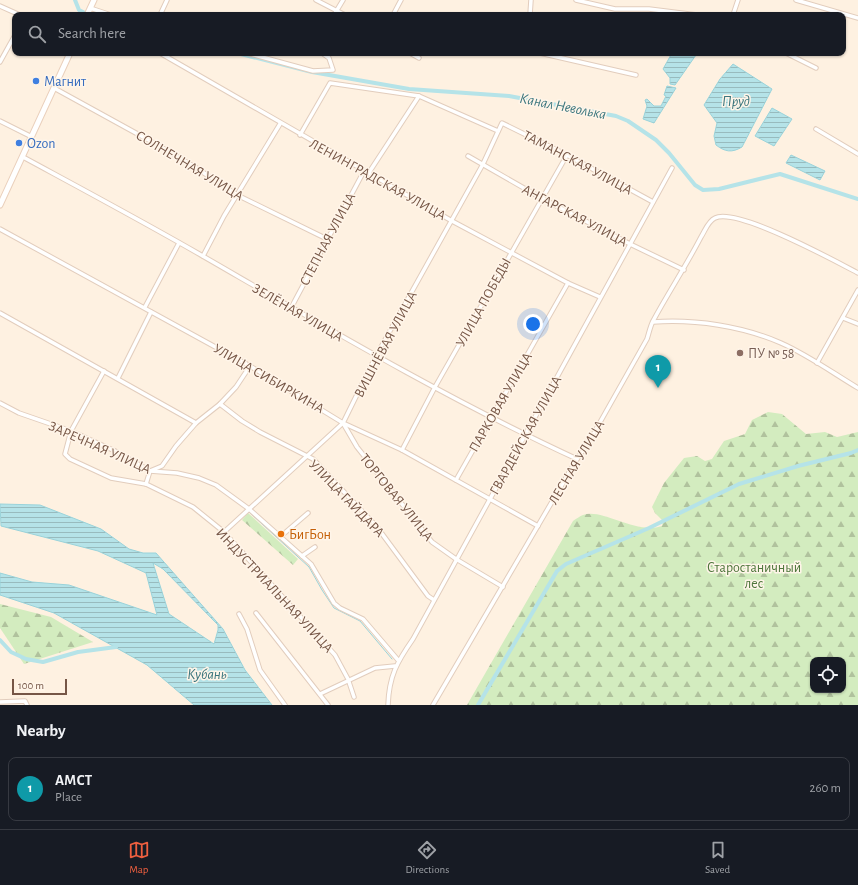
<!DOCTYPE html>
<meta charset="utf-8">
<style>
:root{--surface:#171b24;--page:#20242c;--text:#f1f3f6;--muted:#9ea1a6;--line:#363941;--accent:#ef5f3f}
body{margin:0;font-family:"Alegreya Sans",sans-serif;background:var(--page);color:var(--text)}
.controls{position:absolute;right:12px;bottom:12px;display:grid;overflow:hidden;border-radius:8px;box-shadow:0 1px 3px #0004}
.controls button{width:36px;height:36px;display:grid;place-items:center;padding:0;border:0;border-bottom:1px solid var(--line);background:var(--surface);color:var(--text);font:20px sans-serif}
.scale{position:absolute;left:12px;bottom:10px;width:55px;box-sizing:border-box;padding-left:4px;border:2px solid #765646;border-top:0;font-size:11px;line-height:14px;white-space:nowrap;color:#765646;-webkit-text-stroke:3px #fff5e9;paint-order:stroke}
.you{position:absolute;left:533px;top:324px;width:14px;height:14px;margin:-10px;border:3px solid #fff;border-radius:50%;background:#1a73e8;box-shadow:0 0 0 6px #1a73e833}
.badge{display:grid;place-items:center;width:26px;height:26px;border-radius:50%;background:var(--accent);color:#fff;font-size:13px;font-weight:700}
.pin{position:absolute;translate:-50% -33px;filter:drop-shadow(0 1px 2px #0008)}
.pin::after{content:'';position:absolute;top:21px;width:14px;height:12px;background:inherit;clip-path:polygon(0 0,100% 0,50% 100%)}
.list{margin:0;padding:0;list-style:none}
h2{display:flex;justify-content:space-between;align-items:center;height:52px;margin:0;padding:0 16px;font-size:17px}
h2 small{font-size:13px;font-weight:400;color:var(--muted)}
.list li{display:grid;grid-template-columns:26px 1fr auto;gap:12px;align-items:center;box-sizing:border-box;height:64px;margin:0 8px 8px;padding:0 8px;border:1px solid var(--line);border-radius:8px}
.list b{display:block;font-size:15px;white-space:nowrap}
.list p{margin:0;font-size:13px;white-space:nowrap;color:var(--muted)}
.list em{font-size:13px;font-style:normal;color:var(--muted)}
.icon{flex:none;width:22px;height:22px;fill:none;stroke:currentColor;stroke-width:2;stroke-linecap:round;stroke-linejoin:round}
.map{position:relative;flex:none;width:858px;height:705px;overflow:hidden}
.search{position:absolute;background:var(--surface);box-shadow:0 1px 3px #0004;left:12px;right:12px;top:12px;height:44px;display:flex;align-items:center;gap:10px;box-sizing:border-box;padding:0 14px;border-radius:8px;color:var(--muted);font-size:15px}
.sheet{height:124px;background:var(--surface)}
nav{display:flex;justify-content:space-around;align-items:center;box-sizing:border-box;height:56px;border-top:1px solid var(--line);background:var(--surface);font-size:11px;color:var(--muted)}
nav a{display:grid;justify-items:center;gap:2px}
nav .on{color:var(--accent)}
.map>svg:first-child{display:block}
.forest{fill:url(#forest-firs);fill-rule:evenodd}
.water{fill:url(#water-rules);stroke:#9ad3da;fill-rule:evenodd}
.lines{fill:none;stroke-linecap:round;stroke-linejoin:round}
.stream{stroke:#9ad3da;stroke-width:1}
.canal{stroke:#b5e3e8;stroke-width:4}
.minor-casing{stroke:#e2cdbd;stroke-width:5.5}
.secondary-casing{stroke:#ead0bc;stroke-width:7}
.minor{stroke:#fff;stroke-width:3.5}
.secondary{stroke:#fff;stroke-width:5}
.shop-dot{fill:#3f7fe0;stroke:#fff5e9;stroke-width:1.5}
.education-dot{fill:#8d6e63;stroke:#fff5e9;stroke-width:1.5}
.food-dot{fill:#e8710a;stroke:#fff5e9;stroke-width:1.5}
.labels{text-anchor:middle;stroke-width:3;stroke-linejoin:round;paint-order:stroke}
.shop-label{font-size:14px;fill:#366cbe;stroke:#fff5e9;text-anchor:start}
.street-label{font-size:14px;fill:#765646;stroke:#fff5e9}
.education-label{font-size:14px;fill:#785e54;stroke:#fff5e9;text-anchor:start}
.food-label{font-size:14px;fill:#c56008;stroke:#fff5e9;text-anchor:start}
.park-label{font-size:14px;fill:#4f773c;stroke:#fff5e9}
.water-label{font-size:15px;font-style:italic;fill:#3a757d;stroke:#fff5e9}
</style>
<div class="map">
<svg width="858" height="705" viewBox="0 0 858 705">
<defs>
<pattern id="forest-firs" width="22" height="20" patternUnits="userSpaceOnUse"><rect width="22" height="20" fill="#d3ecbf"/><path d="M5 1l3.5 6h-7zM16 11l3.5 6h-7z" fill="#b0c29d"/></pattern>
<pattern id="water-rules" width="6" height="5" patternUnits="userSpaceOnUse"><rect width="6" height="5" fill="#b5e3e8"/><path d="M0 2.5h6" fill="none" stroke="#98bbbe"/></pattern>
</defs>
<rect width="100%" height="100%" fill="#fef1e1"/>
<!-- forest -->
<g class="forest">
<path d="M768 412 782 414 806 434 825 432 837 437 858 432V705H467L573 521C576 519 580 516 583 515 603 508 635 535 662 526L663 521 655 513 652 507 664 483 684 458 697 456 705 461 712 459 724 441 745 434 752 420ZM813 660H843V690H813Z"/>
<path d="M248 513 298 559 293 565 242 520Z"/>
<path d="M0 604 51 617 93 642 24 664 0 628Z"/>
</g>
<!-- water -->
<g class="water">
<path d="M672 53H696V55L675 85 670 84V78L663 69Z"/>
<path d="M733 64 772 89 742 147C732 153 725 152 716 145L714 136 717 123 704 105 720 79Z"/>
<path d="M667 86 676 88 654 123 643 119 647 106 645 100 647 99 654 106H661L666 96 664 95Z"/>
<path d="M772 108 792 119 774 146 755 136Z"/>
<path d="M791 155 825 171 820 180 786 163Z"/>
<path d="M0 504 40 505 101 529 129 549 143 553H156L223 629 245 670 272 705H194L147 665 54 613 0 595V573L32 582 69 585 157 615 146 573 98 551 1 526ZM153 563 163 569 218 625V630L214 644 169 614Z"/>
</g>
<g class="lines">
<!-- stream -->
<path class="stream" d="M249 512 309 567 322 590 334 608 360 621 392 659"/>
<!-- canal -->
<g class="canal">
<path d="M75 0 79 10 85 13"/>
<path d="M91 14 93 15"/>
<path d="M237 53 312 72 409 89 509 96 616 116 628 121 656 140 669 153 695 185 703 190 719 189 780 174 858 199"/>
<path d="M0 640 11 652 26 659 43 662 78 652 116 647"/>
<path d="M478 705 557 571 566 564 649 528 739 484 798 466 851 453 858 450"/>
</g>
<defs>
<g id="minor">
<path d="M316 0 345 15"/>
<path d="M576 0 615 9H649L697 15"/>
<path d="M796 0 858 18"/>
<path d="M0 6 20 15"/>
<path d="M90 8 111 15"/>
<path d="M160 15 167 0"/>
<path d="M334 15 343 0"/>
<path d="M393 15 401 0"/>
<path d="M530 15 531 0"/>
<path d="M733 15 738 0"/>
<path d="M160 53 452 221 568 283 600 297"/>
<path d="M247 53 313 71 333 70 329 58 322 53"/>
<path d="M410 53 419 58"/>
<path d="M540 53 636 75"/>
<path d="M786 53 816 68"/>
<path d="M0 62 15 35"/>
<path d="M54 88 154 143 195 167 237 195 327 239"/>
<path d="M0 121 32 137"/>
<path d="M816 129 858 154"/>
<path d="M300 135 330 83 419 96 498 131"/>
<path d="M468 156 543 199 630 244 684 270"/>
<path d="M23 157C82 189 142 221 201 255 324 326 447 399 577 459"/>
<path d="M368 174 419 96"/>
<path d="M0 229 250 366 343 423 402 450 538 526"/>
<path d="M203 256 224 216 280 124"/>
<path d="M145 307 179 243"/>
<path d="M291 308 364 171"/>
<path d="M0 313 196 423"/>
<path d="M843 318 858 324"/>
<path d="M653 322C695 319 742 326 781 343 808 355 833 373 858 388"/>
<path d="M817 363 858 290"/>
<path d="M104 371 71 431 65 454 70 459 111 478 146 484 193 507 224 532 335 655 348 679 354 697"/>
<path d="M118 378 151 312"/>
<path d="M0 403 19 413 71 431 115 451 150 471 177 473 199 478 216 485 249 509 311 564 334 603 340 608 363 619 398 660"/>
<path d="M220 404 242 421 260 432 313 459 377 527 428 596 434 600"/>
<path d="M343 423 357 447 432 542 456 559 503 587"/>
<path d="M402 450 435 387 567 155"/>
<path d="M456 480 568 283"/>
<path d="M146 484 150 471 162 466 176 446 196 423 220 404 236 387 250 366"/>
<path d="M224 532 343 423 376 356 483 164 502 123 567 155 653 202"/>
<path d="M280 537 308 513"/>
<path d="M302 556 315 547"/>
<path d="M256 613 328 705"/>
<path d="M239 614 247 629 260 670 285 705"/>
<path d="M320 694 375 668 395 666"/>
<path d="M0 702 25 701 27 705"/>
<path d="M388 705C389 676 397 662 413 639L672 168"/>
<path d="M433 705 577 459 590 440 647 339C649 333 650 327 653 321 668 293 686 266 701 237 705 231 708 221 715 218 737 207 835 261 858 273"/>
</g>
<g id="secondary">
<path d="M87 15 94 0"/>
<path d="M0 205 70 53"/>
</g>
</defs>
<!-- minor casing -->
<use href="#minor" class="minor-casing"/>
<!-- secondary casing -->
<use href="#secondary" class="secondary-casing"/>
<!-- minor -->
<use href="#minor" class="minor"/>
<!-- secondary -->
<use href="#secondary" class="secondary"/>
</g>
<!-- markers -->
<g class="shop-dot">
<circle cx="36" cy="81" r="4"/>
<circle cx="19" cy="143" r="4"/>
</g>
<circle class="education-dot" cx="740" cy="353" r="4"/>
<circle class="food-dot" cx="281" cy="534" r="4"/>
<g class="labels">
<!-- shop labels -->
<g class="shop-label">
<text x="44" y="86">Магнит</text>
<text x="27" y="148">Ozon</text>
</g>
<!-- street labels -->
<g class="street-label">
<text transform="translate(578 162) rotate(28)" y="5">ТАМАНСКАЯ УЛИЦА</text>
<text transform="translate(190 165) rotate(31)" y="5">СОЛНЕЧНАЯ УЛИЦА</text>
<text transform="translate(378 179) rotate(29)" y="5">ЛЕНИНГРАДСКАЯ УЛИЦА</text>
<text transform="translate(575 215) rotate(28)" y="5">АНГАРСКАЯ УЛИЦА</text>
<text transform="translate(327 239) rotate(-62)" y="5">СТЕПНАЯ УЛИЦА</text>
<text transform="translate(483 302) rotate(-61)" y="5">УЛИЦА ПОБЕДЫ</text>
<text transform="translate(298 312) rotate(30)" y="5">ЗЕЛЁНАЯ УЛИЦА</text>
<text transform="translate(385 344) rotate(-62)" y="5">ВИШНЁВАЯ УЛИЦА</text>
<text transform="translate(269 378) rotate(30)" y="5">УЛИЦА СИБИРКИНА</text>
<text transform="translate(500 402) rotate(-60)" y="5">ПАРКОВАЯ УЛИЦА</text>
<text transform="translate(525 435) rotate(-61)" y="5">ГВАРДЕЙСКАЯ УЛИЦА</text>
<text transform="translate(100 447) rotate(24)" y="5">ЗАРЕЧНАЯ УЛИЦА</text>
<text transform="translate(576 462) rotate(-59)" y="5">ЛЕСНАЯ УЛИЦА</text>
<text transform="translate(397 497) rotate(51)" y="5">ТОРГОВАЯ УЛИЦА</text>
<text transform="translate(347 498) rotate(46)" y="5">УЛИЦА ГАЙДАРА</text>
<text transform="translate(275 590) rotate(47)" y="5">ИНДУСТРИАЛЬНАЯ УЛИЦА</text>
</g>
<!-- education labels -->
<g class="education-label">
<text x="748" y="358">ПУ № 58</text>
</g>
<!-- food labels -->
<g class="food-label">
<text x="289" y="539">БигБон</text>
</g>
<!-- park labels -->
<g class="park-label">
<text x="754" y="572">Старостаничный<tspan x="754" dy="16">лес</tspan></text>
</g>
<!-- water labels -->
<g class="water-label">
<text x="736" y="106">Пруд</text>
<text transform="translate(563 106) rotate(11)" y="5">Канал Неволька</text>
<text x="207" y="679">Кубань</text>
</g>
</g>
</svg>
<div class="controls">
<button><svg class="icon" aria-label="locate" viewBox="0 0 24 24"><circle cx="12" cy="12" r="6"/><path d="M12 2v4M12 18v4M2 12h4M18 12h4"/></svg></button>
</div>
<div class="scale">100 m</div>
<div class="you"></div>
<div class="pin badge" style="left:658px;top:388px;background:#0f9aa8">1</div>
<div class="search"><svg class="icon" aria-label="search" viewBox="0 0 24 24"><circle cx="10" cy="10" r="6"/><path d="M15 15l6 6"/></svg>Search here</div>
</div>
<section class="sheet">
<h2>Nearby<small></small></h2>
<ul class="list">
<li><span class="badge" style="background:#0f9aa8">1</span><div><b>АМСТ</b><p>Place</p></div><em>260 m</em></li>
</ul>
</section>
<nav>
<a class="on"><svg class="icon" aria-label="map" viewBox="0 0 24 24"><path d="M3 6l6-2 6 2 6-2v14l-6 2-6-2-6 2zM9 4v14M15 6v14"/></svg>Map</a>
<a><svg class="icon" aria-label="directions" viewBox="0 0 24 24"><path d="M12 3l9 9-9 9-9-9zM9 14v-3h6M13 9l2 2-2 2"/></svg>Directions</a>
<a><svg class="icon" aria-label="saved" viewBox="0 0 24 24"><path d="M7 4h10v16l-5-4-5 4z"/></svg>Saved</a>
</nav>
